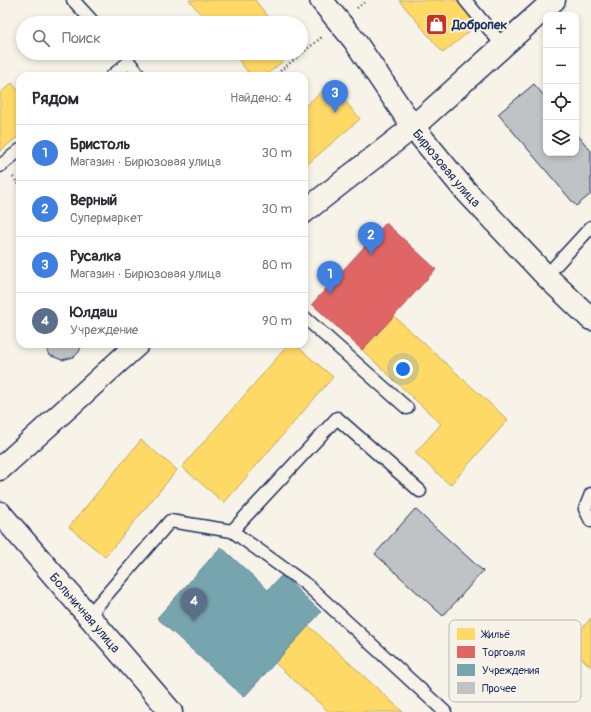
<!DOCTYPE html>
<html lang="ru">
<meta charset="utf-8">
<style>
:root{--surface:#fff;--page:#f2f2f3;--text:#2b2b33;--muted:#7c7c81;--line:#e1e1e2;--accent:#1a73e8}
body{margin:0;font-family:Pangolin,sans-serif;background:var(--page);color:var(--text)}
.controls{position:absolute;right:12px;top:12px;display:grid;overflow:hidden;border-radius:8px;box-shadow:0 2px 6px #0003}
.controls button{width:36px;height:36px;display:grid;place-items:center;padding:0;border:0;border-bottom:1px solid var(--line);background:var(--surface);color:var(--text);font:20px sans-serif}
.you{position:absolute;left:403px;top:369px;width:14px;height:14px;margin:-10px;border:3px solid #fff;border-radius:50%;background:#1a73e8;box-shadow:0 0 0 6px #1a73e833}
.badge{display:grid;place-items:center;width:26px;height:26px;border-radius:50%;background:var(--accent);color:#fff;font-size:13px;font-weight:700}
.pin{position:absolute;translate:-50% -33px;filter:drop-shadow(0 1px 2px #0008)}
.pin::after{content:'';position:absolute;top:21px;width:14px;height:12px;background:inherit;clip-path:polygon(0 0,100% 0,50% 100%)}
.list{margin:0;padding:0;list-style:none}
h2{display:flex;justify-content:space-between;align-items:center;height:52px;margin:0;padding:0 16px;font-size:17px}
h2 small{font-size:13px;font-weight:400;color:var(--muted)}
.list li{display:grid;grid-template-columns:26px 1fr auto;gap:12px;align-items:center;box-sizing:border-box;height:56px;padding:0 16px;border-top:1px solid var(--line)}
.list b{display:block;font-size:15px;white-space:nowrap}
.list p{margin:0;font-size:13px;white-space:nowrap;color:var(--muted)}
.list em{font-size:13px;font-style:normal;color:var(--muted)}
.icon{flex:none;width:22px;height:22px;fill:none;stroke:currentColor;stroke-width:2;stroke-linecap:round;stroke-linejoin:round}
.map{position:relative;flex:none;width:591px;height:712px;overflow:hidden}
.search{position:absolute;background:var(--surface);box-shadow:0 2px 6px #0003;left:16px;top:16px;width:292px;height:44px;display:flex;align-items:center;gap:10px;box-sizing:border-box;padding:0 14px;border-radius:22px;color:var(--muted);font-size:15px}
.panel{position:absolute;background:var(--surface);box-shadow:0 2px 6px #0003;left:16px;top:72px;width:292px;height:276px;border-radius:12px}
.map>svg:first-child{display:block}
.homes{fill:#ffd966;stroke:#bba664}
.shops{fill:#e06666;stroke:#a55664}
.public{fill:#76a5af;stroke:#5b8297}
.building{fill:#c0c3c5;stroke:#1b2f5e}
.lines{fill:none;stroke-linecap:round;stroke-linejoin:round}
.lane-casing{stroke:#1b2f5e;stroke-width:15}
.street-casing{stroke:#1b2f5e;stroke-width:25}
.secondary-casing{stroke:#1b2f5e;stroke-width:25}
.path{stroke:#1b2f5e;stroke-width:2.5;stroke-dasharray:1 3;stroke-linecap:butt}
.lane{stroke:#f7f3e8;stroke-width:12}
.street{stroke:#f7f3e8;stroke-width:22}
.secondary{stroke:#f7f3e8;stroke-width:22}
.labels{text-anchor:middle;stroke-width:4;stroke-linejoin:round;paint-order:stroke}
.poi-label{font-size:13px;font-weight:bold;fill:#1b2f5e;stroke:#f7f3e8;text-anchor:start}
.street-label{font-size:13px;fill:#1b2f5e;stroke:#f7f3e8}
.key{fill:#f7f3e8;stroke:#b5b8bf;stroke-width:1}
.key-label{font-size:11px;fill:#1b2f5e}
</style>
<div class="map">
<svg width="591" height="712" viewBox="0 0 591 712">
<rect width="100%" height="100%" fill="#f7f3e8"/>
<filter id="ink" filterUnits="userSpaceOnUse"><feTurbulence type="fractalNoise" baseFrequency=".025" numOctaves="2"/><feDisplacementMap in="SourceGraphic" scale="8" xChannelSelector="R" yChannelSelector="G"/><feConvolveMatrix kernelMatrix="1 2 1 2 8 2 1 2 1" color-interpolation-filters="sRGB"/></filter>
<g filter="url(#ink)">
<!-- homes -->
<g class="homes">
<path d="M189 0H255L273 23H208Z"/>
<path d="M399 0H457L477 25 443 53Z"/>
<path d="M233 53H293L265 76H251Z"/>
<path d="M12 83 20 93V135L0 151V93Z"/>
<path d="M331 84 360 119 304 167V107Z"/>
<path d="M394 316 508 420 450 485 415 453 441 424 362 350Z"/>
<path d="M289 344H294L333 377 224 503 182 467Z"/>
<path d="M141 440 177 470 105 557 69 527Z"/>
<path d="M591 618V667L567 645Z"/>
<path d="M309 626 403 712H329L275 663Z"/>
</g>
<!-- shops -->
<path class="shops" d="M386 223 436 269 394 316 362 350 312 304Z"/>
<!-- public -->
<path class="public" d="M221 547 268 590 282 575 321 612 244 697 157 618Z"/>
<!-- building -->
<g class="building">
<path d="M534 84 546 98V153H576V133L591 151V194L576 206 498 114Z"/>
<path d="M44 344H82L79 352 74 357 62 360 49 355Z"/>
<path d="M415 509 483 571 443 616 375 554Z"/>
</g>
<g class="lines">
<defs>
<g id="lane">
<path d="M73 0 94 23"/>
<path d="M465 0 503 46"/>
<path d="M112 76 129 62 140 76"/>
<path d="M0 166 20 150"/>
<path d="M546 276 591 227"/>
<path d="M304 317 407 408"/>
<path d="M591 494 585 509 591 521"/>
<path d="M232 531 337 418 420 491"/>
<path d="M89 615 170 521 232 531 307 585 445 712"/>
</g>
<g id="street">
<path d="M304 212 413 127 554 0"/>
<path d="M0 469 138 344"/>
<path id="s1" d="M0 513 171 712"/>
</g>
<g id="secondary">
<path id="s2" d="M321 0 354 40 413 127 463 188 546 276 591 319"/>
</g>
</defs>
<!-- lane casing -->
<use href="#lane" class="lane-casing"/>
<!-- street casing -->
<use href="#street" class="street-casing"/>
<!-- secondary casing -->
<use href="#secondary" class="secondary-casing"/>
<!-- path -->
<g class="path">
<path d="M357 8 366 1"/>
<path d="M274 76 322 37"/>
<path d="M13 177 20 186"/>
</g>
<!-- lane -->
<use href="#lane" class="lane"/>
<!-- street -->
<use href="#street" class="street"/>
<!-- secondary -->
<use href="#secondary" class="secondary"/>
</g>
</g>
<!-- icons -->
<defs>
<symbol id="shop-square" viewBox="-11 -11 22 22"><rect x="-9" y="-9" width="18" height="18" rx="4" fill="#c8321e" stroke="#f7f3e8"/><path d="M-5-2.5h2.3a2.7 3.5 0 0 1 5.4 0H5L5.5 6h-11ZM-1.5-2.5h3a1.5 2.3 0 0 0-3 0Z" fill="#fff"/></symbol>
</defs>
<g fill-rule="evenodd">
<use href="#shop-square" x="424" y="12" width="25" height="25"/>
</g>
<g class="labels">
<!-- poi labels -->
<g class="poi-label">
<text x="452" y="29">Добропек</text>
</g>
<!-- street labels -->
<g class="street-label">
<text dy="5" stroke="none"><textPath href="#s2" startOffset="210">Бирюзовая улица</textPath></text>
<text dy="5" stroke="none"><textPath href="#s1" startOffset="131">Больничная улица</textPath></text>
</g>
</g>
<!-- legend -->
<rect x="449" y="620" width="132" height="82" rx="6" class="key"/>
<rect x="457" y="628" width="18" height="12" fill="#ffd966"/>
<rect x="457" y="646" width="18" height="12" fill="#e06666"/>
<rect x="457" y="664" width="18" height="12" fill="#76a5af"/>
<rect x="457" y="682" width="18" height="12" fill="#c0c3c5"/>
<g class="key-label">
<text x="482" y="638">Жильё</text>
<text x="482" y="656">Торговля</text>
<text x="482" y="674">Учреждения</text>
<text x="482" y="692">Прочее</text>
</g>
</svg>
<div class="controls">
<button>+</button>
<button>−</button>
<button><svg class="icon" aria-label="locate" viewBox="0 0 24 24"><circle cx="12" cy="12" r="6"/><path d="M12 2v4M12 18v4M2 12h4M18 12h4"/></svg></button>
<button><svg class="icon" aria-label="layers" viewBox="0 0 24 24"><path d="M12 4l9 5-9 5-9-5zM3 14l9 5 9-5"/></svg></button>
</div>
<div class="you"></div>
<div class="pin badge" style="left:330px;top:294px;background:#3f7fe0">1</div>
<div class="pin badge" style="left:371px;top:255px;background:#3f7fe0">2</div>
<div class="pin badge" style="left:335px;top:113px;background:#3f7fe0">3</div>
<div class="pin badge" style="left:194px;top:621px;background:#5c6f8a">4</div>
<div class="search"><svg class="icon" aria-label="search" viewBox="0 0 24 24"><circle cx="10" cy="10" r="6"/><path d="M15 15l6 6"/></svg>Поиск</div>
<section class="panel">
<h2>Рядом<small>Найдено: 4</small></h2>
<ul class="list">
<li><span class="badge" style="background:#3f7fe0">1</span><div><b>Бристоль</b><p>Магазин · Бирюзовая улица</p></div><em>30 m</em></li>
<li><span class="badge" style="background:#3f7fe0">2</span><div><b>Верный</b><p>Супермаркет</p></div><em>30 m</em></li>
<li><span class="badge" style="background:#3f7fe0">3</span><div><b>Русалка</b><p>Магазин · Бирюзовая улица</p></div><em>80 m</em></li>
<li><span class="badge" style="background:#5c6f8a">4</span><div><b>Юлдаш</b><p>Учреждение</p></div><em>90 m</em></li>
</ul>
</section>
</div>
